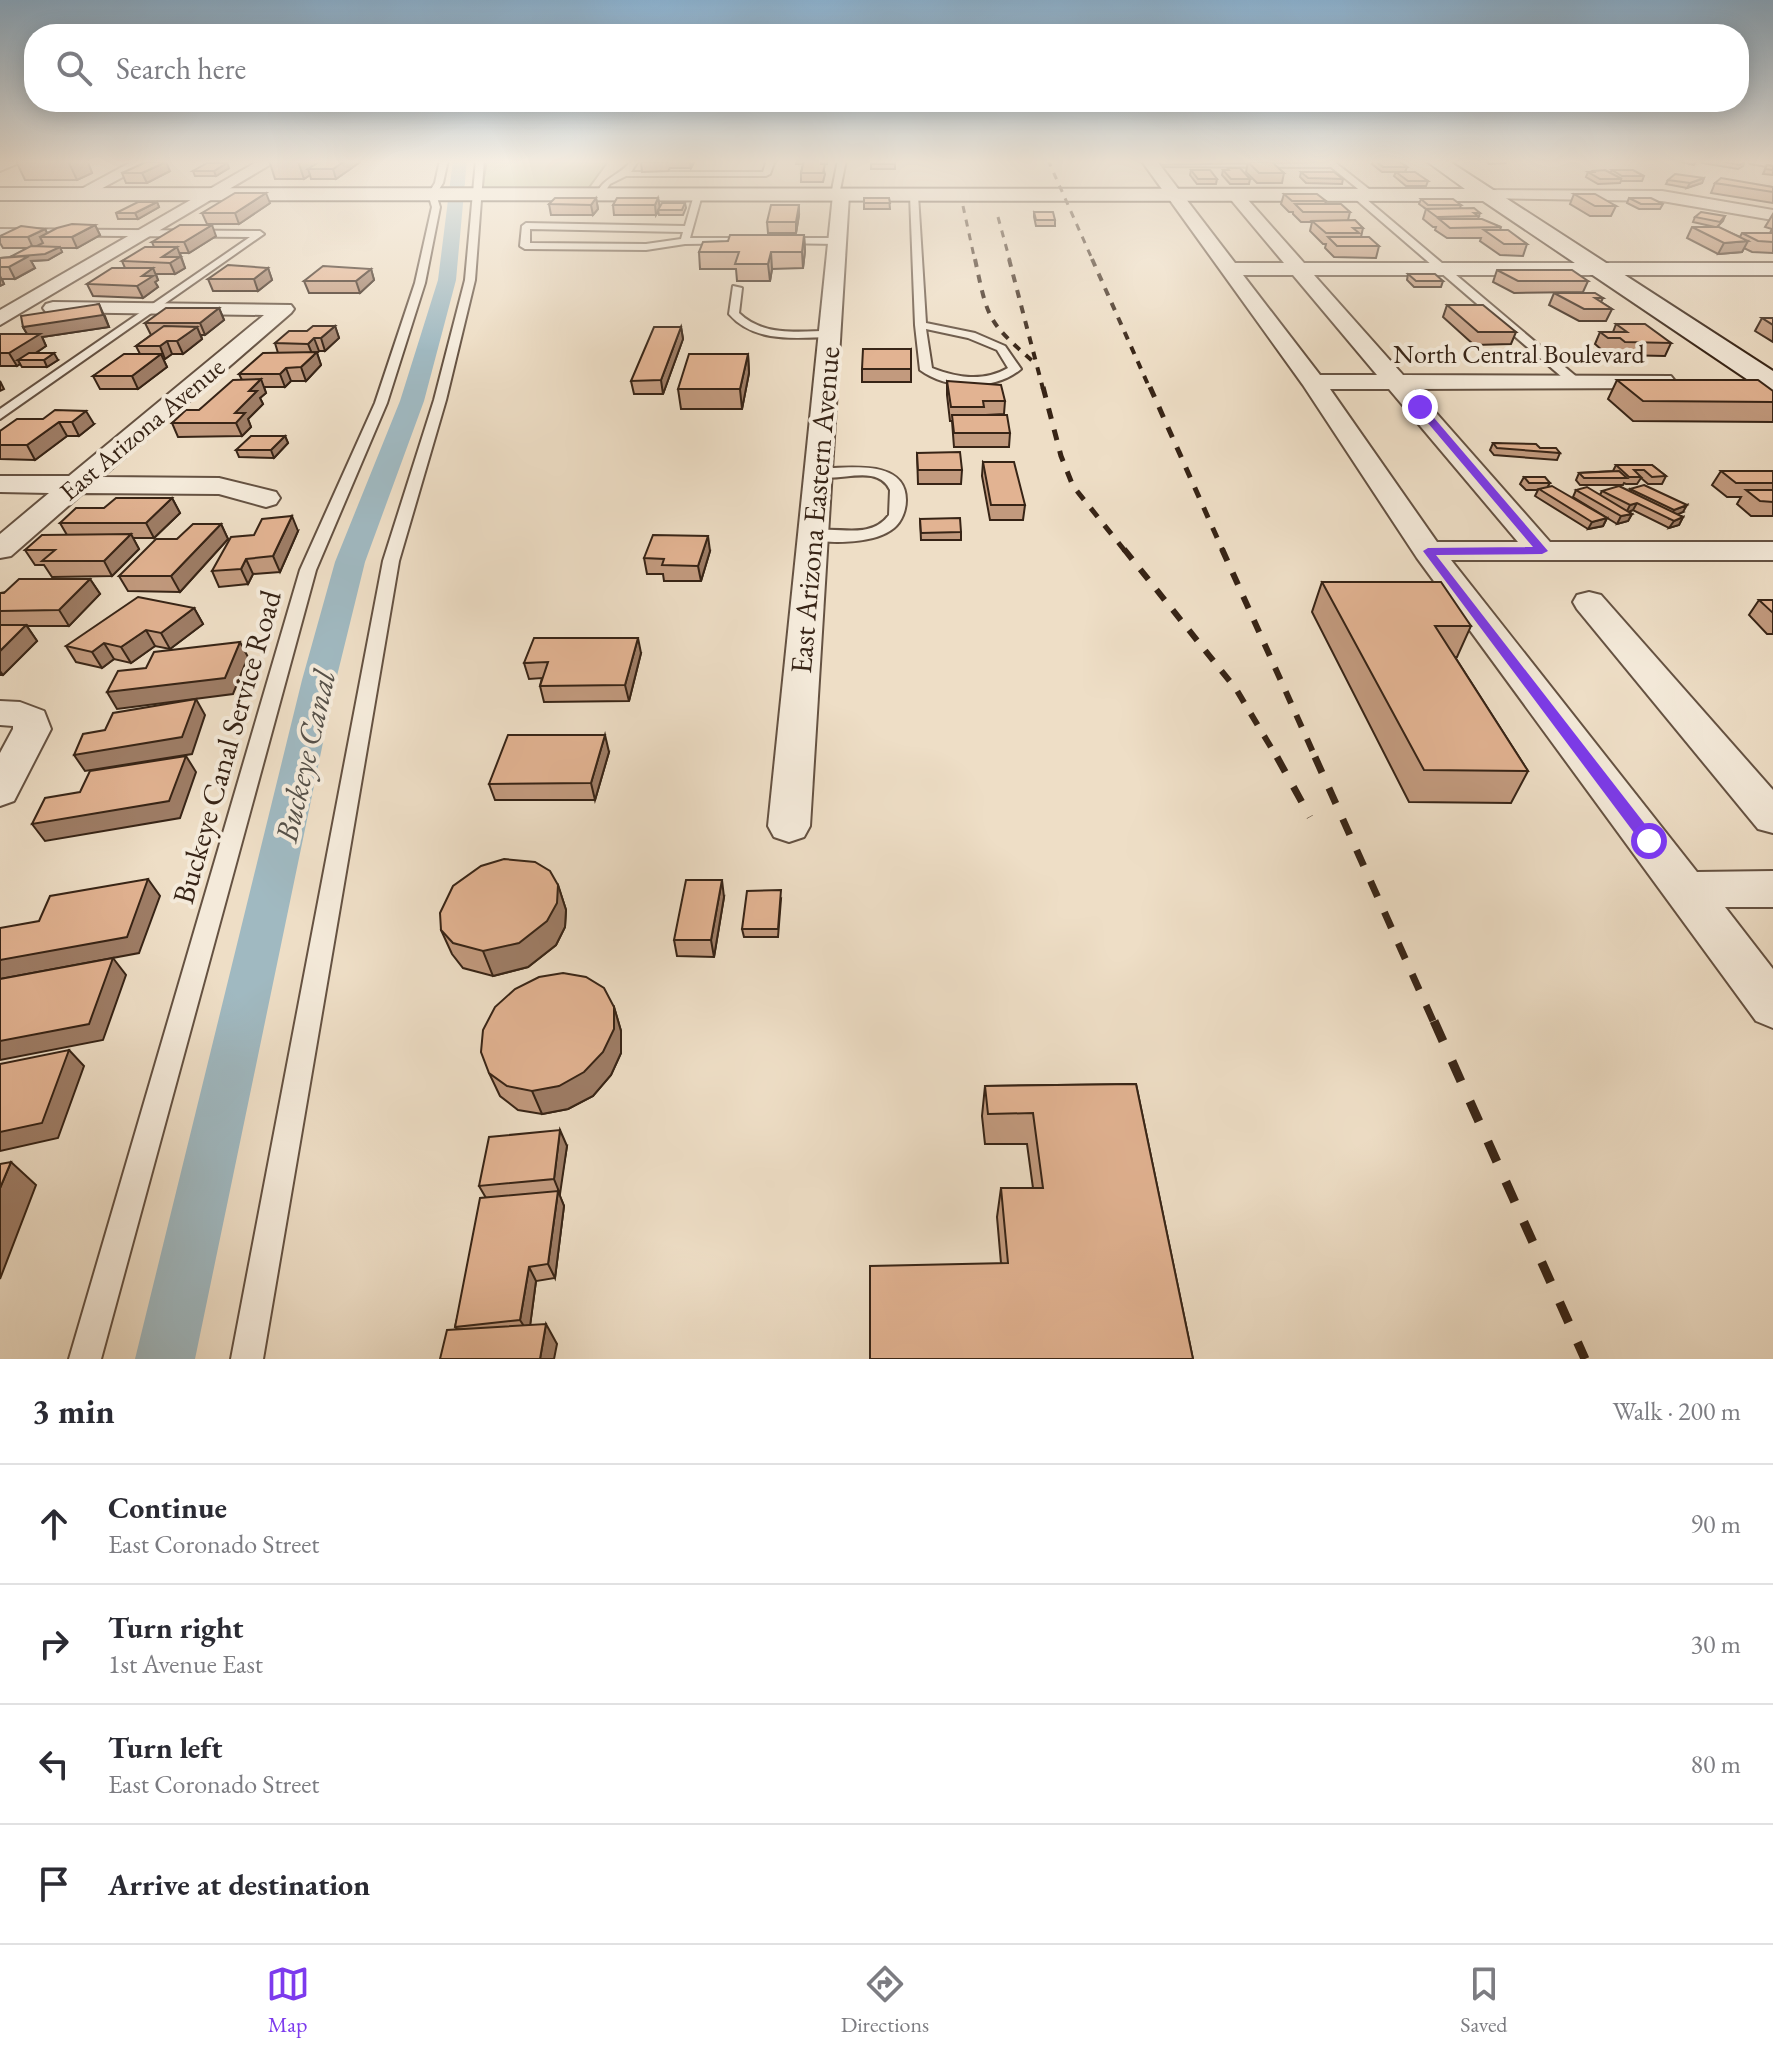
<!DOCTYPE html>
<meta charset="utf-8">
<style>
:root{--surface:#fff;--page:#f7f7f7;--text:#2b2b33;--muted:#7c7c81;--line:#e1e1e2;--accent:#7c3aed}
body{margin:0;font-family:"EB Garamond",serif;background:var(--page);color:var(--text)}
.stop{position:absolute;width:24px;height:24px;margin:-18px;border:6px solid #7c3aed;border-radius:50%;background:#fff}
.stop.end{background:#7c3aed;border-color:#fff;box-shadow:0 2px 8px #0008}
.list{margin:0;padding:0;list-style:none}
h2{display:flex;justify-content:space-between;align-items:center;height:104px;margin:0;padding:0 32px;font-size:34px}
h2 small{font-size:26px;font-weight:400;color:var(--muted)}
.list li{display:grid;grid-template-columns:52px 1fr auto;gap:24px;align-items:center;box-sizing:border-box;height:120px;padding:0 32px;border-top:2px solid var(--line)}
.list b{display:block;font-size:30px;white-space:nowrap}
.list p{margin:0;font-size:26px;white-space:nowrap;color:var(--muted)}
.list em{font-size:26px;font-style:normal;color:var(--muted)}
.icon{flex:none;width:44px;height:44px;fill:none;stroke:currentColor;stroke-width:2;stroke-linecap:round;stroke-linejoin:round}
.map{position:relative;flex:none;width:1773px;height:1359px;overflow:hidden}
.search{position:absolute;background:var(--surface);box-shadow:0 4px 20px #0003;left:24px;right:24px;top:24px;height:88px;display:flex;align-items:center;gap:20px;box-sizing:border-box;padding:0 28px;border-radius:32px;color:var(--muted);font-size:30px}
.sheet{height:584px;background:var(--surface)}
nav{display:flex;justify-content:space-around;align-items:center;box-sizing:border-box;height:112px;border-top:2px solid var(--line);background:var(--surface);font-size:22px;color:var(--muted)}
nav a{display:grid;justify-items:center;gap:4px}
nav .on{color:var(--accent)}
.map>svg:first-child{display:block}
.green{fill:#bbc093;stroke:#797254;stroke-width:2}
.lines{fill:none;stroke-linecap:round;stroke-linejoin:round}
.canal{fill:#a0b9c1;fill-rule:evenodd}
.lane-casing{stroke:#655242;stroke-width:4}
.street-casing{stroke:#655242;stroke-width:4}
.secondary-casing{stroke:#372416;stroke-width:4}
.lane{fill:#f4eada;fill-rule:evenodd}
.street{fill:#f4eada;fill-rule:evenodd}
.secondary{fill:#f4eada;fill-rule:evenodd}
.rail-far5{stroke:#372416;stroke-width:3;stroke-dasharray:7 7;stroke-linecap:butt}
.rail-far4{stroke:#372416;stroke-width:4;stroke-dasharray:8 8;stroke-linecap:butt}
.rail-far3{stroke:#372416;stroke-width:5;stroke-dasharray:11 11;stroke-linecap:butt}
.rail-far2{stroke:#372416;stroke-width:6;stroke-dasharray:13 13;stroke-linecap:butt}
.rail-far1{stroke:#372416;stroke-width:7;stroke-dasharray:17 17;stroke-linecap:butt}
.rail{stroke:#372416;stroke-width:9;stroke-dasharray:22 22;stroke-linecap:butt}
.wall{fill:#c29a7e;stroke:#372416;stroke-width:2}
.shaded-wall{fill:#9e7d66;stroke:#372416;stroke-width:2}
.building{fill:#e2b392;stroke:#372416;stroke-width:2}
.route{fill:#7c3aed}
.labels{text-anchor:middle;stroke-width:8;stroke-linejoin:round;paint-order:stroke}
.far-street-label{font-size:26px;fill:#372416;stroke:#f4eada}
.street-label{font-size:30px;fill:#372416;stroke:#f4eada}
.water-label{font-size:32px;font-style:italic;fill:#565149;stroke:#f4eada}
</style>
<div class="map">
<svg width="1773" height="1359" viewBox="0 0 1773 1359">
<rect width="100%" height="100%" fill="#eedec6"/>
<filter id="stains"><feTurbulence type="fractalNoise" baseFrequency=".0025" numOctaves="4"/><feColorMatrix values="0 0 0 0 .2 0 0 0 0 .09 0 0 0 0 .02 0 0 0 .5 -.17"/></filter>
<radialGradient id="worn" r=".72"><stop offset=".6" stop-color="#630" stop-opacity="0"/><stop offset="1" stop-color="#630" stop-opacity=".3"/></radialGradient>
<!-- green -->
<path class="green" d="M487 160H609L587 190 482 189Z"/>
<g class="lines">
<!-- canal -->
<path class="canal" d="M453 160H467L456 280 424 401 365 562 336 680 195 1359H135L302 680 335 562 400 401 438 280Z"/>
<defs>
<g id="lane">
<path d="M440 160H448L443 183 436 194 440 207 425 283 387 403 316 570 101 1359H69L300 570 375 403 415 283 432 207 428 194 435 183Z"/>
<path d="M476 160H484L475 280 446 400 399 561 263 1359H231L383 561 434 400 465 280Z"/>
<path d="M632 160H639L631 172H763L767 160H775L770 174 766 176H626L610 184 602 196H596C602 177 619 177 632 160Z"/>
<path d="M838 160H846L839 195 835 197 831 195Z"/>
<path d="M1324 160H1332L1374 193V197H1368L1331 167 1148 166 1326 163Z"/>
<path d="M698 193 702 195 690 238H750L753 243 685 244 646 250 525 249 520 246 522 226 526 223 685 226 694 195ZM530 229 683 232 681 239 646 244 530 243Z"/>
<path d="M914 193 918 195 926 323 975 333 1005 346 1021 369C995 391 947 390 920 370L915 325 910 195ZM926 329 968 338 997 350 1008 368C983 382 958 378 932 368Z"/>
<path d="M1353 193H1359L1578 378V384H1570L1353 197Z"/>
<path d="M0 229 260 231 264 234 0 419V409L250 237 0 235Z"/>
<path d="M779 238H837L842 241 837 244 776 243Z"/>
<path d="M733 286 742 288 739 313C764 337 799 331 830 331L835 334 830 337C795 338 754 343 729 314Z"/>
<path d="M834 468C859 467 906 463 906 500 906 510 902 521 894 528 875 544 831 544 808 539L805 536C827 519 866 545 889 515L890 490C875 460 832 488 811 473L818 469Z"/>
</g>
<g id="street">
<path d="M21 160 19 163 0 171V161Z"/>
<path d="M135 160H154L86 197H74L72 194Z"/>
<path d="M260 160H278L0 325V310Z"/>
<path d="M1141 160H1156L1235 263H1284L1227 195 1235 190 1241 192 1304 263H1773V275H1314L1403 375 1671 376 1675 381 1671 386 1663 388 1415 389 1550 542H1773V560H1451L1697 872 1773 871V907H1725L1773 969V1028L1756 1021 1417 558 1303 385ZM1243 275H1293L1377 375H1320ZM1330 389H1389L1518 542H1437Z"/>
<path d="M1748 160H1773V167L1750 163Z"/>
<path d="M841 190 849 195 810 826 804 837 789 842 774 837 768 826 833 195Z"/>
<path d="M1487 190 1662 191 1773 210V220L1662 201 1481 198 1479 195Z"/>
<path d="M53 302 291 305 294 309 291 313 102 477 219 478 276 492 280 498 276 504 266 507 219 494 83 493 11 556 0 558V534L49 493 0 492V476H69L264 315 46 312 43 308 46 304Z"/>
<path d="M1589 592 1601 595 1773 790V833L1758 829 1577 609 1573 602 1577 595Z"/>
<path d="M0 701 20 702 44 711 51 729 14 801 0 806V753L13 729V726L0 725Z"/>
</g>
<path id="secondary" d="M1425 160H1447L1773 371V393L1763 390 1483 201 0 200V188L1465 189Z"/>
</defs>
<!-- lane casing -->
<use href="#lane" class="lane-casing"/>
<!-- street casing -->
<use href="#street" class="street-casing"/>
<!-- secondary casing -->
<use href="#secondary" class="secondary-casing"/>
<!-- lane -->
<use href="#lane" class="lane"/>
<!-- street -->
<use href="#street" class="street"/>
<!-- secondary -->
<use href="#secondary" class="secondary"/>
<!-- rail-far5 -->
<g class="rail-far5">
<path d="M1048 160 1093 261"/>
<path d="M963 206 975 261"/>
<path d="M998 217 1010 261"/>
</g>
<!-- rail-far4 -->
<g class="rail-far4">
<path d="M975 259C988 321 988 322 1036 364"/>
<path d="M1009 259 1043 389"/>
<path d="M1092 259 1150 389"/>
</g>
<!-- rail-far3 -->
<g class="rail-far3">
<path d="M1043 387 1061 456 1073 486 1125 551"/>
<path d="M1150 387 1223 551"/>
</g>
<!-- rail-far2 -->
<g class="rail-far2">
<path d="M1124 549 1236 689 1278 759"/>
<path d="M1222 549 1316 759"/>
</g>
<!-- rail-far1 -->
<g class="rail-far1">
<path d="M1277 757 1310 817"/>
<path d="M1315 757 1434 1023"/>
</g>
<!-- rail -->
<path class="rail" d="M1434 1021 1585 1359"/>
</g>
<!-- wall -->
<g class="wall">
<path d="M18 160H87L92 173 77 180H25L16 161Z"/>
<path d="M269 160 321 161 363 160 336 179H311L310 175 304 179H275Z"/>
<path d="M642 160H695L691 168H670L668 171 642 172 641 162Z"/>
<path d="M796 160H827V164H822L825 174 823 182H801V173L803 164H796Z"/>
<rect x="871" y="160" width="24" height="9"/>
<path d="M1373 160H1398L1407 167 1405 172H1382L1372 164Z"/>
<path d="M1483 160H1507L1506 163 1489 164Z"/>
<path d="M1673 160H1696L1694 165Z"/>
<path d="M1703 160H1741L1745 161 1743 166 1738 169 1702 163Z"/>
<path d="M1248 162 1284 173 1282 183H1257L1246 172Z"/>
<path d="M227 163 229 168 216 176H195L193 171Z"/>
<path d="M1767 165 1773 166V175L1763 174Z"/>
<path d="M1228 168 1250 179 1249 184H1230L1222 175 1223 170H1227Z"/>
<path d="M1191 170 1217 179 1216 184H1197L1190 175Z"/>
<path d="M1612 170 1644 176 1642 181H1621L1620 183 1598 184 1586 177 1588 172H1591L1592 171 1610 173Z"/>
<path d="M170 171 147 183H126L122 173Z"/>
<path d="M1301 172 1343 179 1342 184 1306 183 1300 177Z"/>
<path d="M1396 172 1428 181 1426 186H1406L1394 176Z"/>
<path d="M1704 178 1702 183 1687 188 1666 184 1668 180Z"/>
<path d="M1715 183 1773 187V203L1711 193Z"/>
<path d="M1284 194 1326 201 1325 204 1350 212 1348 220 1363 228 1361 237 1379 246 1376 258 1334 257 1325 248 1326 244H1323L1310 231 1312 222H1301L1293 214V212H1289L1281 204Z"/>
<path d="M1574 194 1616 206 1611 216H1590L1570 204Z"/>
<path d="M596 198 598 209 593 215H551L549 204Z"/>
<path d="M658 198 660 207 685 203 686 208 683 215H659L658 211 656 215H614L613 205Z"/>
<path d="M864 198H889L890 209H864Z"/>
<path d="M1629 198 1663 204 1660 209H1639L1627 203Z"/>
<path d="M1421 199 1461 205 1460 208 1480 213 1478 219 1501 227 1500 230 1527 244 1523 256 1500 255 1480 241 1481 238H1447L1435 230 1436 227H1433L1423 219 1426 209 1419 204Z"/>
<path d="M157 202 159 207 138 219H118L116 213Z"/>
<path d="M270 203 239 224H207L202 213Z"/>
<path d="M1034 212 1055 220V226H1036L1034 217Z"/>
<path d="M1773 214V253L1752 252 1744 248 1742 252 1718 254 1687 238 1692 227H1715L1693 222 1695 217 1725 216 1723 221 1717 227 1740 237 1742 233H1770L1772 229 1765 227Z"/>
<path d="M799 215 796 233H768L767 222Z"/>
<path d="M95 225 100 235 77 248H60L62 252 48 260 31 261 35 268 15 279H2L4 284 0 286V258L11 257 28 248H3L0 243V236L45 229 47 233Z"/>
<path d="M804 235 805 251 803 268 772 269 770 281H737L736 269H700L699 252 728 241Z"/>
<path d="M216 236 189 253H180L185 268 175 274H156L158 280 155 282 158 287 143 298 93 296 87 284 125 268 122 261 154 247 152 242Z"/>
<path d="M268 268 272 280 258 291H213L208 279Z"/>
<path d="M371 269 374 280 360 293H309L304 281Z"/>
<path d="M1497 270 1588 281 1583 292 1514 293 1493 282Z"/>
<path d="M1408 274 1443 281 1441 287H1414L1407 280Z"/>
<path d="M1554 293 1603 298 1601 302 1612 309 1606 321H1579L1549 305Z"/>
<path d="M1447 305 1516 332 1511 344 1474 345 1443 317Z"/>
<path d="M219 308 224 320 205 335H201L202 339 183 354H172L165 359H163L167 367 138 389H100L93 376 140 354 136 346 151 335 145 323Z"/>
<path d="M105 316 109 327 42 337 46 346 36 353 58 360 47 367H22L20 364 17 366H0V334H27L23 327Z"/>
<path d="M1762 318H1773V342L1755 331Z"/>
<path d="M1616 324 1671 343 1665 356 1619 355 1614 351H1603L1595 344 1600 332H1613Z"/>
<path d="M335 326 339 338 325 351H319L317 353 321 365 306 381H291L285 387H264L266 393 260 398 263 404 248 419 251 427 242 436 178 437 172 423 199 410 242 380 239 374 278 353 275 343 307 331Z"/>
<path d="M681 327 683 339 663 394H634L631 381Z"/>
<path d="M911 349V382H862V369Z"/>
<path d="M748 354 749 373 742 409H681L678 389Z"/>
<path d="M1617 380 1773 391V422L1633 421 1608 399Z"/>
<path d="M947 381 1005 401 1004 414 984 415 1010 433 1009 447H954L952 421H950L947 395Z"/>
<path d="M43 419 94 424 79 436H67L35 460 0 459V431Z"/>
<path d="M285 436 288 443 274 458 239 457 236 450Z"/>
<path d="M1493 443 1540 448 1560 453 1557 460 1494 455 1490 450Z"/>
<path d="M917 453 962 470 961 484H918Z"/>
<path d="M983 462 1025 505 1023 520H990L982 476Z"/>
<path d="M1616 465H1652L1666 476 1662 484H1648L1641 478 1637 484H1626L1624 483 1623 485H1580L1576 480 1579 473 1613 471Z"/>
<path d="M1721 471H1773V516H1751L1737 504 1741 497H1727L1712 485Z"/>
<path d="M1524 477 1550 483 1548 486 1607 518 1603 526 1588 529 1535 496 1538 490H1526L1520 484Z"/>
<path d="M1630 489 1683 512 1677 514 1683 517 1679 525 1669 528 1633 510 1628 512 1632 514 1628 521 1617 524 1573 497 1576 490 1600 495 1602 491H1630Z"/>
<path d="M172 498 180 513 154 538H133L139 549 112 576 52 577 44 565H35L25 550 67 535 60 523 104 508Z"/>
<path d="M920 519 961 532V540H921Z"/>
<path d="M221 524 228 539 180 592 128 591 119 576 177 539Z"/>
<path d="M298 531 280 572 253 574 248 584 219 587 212 571Z"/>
<path d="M710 551 701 581H664L663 574H647L644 558Z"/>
<path d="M90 579 100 594 69 626H27L37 641 3 675H0V593Z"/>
<path d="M1322 582 1471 626 1457 657H1455L1528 771 1511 803 1409 802 1312 612Z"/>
<path d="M1759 600H1773V634H1767L1749 615Z"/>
<path d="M194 608 203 624 170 649 155 646 131 663 114 659 102 668 76 662 66 646Z"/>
<path d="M641 653 629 701 544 702 540 686 542 678 529 679 524 663Z"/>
<path d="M609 752 595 800H495L489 784Z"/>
<path d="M558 885 566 910 565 927 556 945 528 967 493 976 463 968 452 954 441 930Z"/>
<path d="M724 897 714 957 677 956 674 940Z"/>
<path d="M781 899 778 937H744L742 929Z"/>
<path d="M614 1007 621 1031V1053L611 1075 593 1096 568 1109 542 1114 518 1110 500 1096 489 1073Z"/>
<path d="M1136 1084 1193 1359 1001 1263 997 1217 1001 1188H1033L1027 1144H985L982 1116 985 1086Z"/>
<path d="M567 1146 559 1194 564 1206 555 1278 536 1281 530 1325 557 1344 457 1329 455 1327 486 1198 479 1186Z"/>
</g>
<!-- shaded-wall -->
<g class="shaded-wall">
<path d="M70 160H87L92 173 77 180 68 161Z"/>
<path d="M321 160 323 167 308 169 310 175 304 179 298 161Z"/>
<path d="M346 160H363L336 179 333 169Z"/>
<path d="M690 160H695L691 168Z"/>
<path d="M166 162 170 171 147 183 142 173Z"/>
<path d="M227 163 229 168 216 176 214 171Z"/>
<path d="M1704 178 1702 183 1687 188 1690 183Z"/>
<path d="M266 193 270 203 239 224 235 213Z"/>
<path d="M596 198 598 209 593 215 591 205Z"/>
<path d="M658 198 660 208 656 215 655 205Z"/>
<path d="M157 202 159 207 138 219 135 213Z"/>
<path d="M799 205V215L796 233V222Z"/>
<path d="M95 225 100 235 77 248 72 237Z"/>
<path d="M212 225 216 236 189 253 184 242Z"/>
<path d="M45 229 49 237H40L43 243 33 248 28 237Z"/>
<path d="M804 235 805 251 803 268 802 252Z"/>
<path d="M1748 241 1742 252 1718 254 1724 243Z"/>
<path d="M60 247 62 252 48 260 31 261 35 268 15 279 9 267 10 257Z"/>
<path d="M177 247 185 268 175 274 170 263 162 257Z"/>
<path d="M771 252 772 269 770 281 768 264Z"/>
<path d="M153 268 158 280 155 282 158 287 143 298 137 286 142 276Z"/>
<path d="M268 268 272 280 258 291 254 279Z"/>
<path d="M371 269 374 280 360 293 356 281Z"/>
<path d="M0 276 4 284 0 286Z"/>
<path d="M99 304 109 327 42 337 46 346 25 360H18L20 364 17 366 9 353 30 339 23 327Z"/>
<path d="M219 308 224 320 205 335 200 323Z"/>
<path d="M335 326 339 338 325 351 321 338Z"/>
<path d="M197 327 202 339 183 354 177 341Z"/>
<path d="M681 327 683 339 663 394 661 380Z"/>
<path d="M314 338 319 351 317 353 321 365 306 381 301 367 313 356 308 344Z"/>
<path d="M167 341 172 354 165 359 160 346Z"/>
<path d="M54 353 58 360 47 367 44 360Z"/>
<path d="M161 354 167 367 138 389 132 376Z"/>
<path d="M748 354 749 373 742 409 740 389Z"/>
<path d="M286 368 291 381 285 387 280 374Z"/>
<path d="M261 379 266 393 260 398 263 404 248 419 251 427 242 436 236 423 235 413 249 391Z"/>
<path d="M0 381 4 389 0 391Z"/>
<path d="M86 411 94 424 79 436 72 422Z"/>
<path d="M59 422 67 436 35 460 27 445Z"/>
<path d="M285 436 288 443 274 458 271 450Z"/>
<path d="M172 498 180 513 154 538 146 523Z"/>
<path d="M1637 503 1633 510 1626 513 1630 505Z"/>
<path d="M1687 505 1683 512 1670 518 1674 510Z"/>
<path d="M1632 514 1628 521 1617 524 1621 516Z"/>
<path d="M292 516 298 531 280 572 273 556Z"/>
<path d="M1683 517 1679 525 1669 528 1674 521Z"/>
<path d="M1607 518 1603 526 1588 529 1592 522Z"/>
<path d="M221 524 228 539 180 592 171 576Z"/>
<path d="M131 534 139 549 112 576 104 561Z"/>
<path d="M708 536 710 551 701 581 698 566Z"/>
<path d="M246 559 253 574 248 584 241 569Z"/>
<path d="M90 579 100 594 69 626 59 610Z"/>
<path d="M194 608 203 624 170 649 161 633Z"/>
<path d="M26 625 37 641 3 675 0 671V651Z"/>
<path d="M146 630 155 646 131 663 121 647Z"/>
<path d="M638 638 641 653 629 701 625 685Z"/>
<path d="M240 642 248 657 233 694 117 709 107 692Z"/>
<path d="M104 643 114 659 102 668 92 652Z"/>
<path d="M196 699 205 715 192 754 85 771 74 755Z"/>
<path d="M605 735 609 752 595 800 591 783Z"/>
<path d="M186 756 196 772 180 818 45 841 32 824Z"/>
<path d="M148 879 160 896 139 953 0 979V960Z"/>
<path d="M722 880 724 897 714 957 711 940Z"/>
<path d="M558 885 566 910 565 927 556 945 528 967 493 976 483 951Z"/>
<path d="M113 958 126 975 103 1040 0 1060V1041Z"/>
<path d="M614 1007 621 1031V1053L611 1075 593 1096 568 1109 542 1114 532 1091Z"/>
<path d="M69 1050 84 1066 58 1138 0 1151V1132Z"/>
<path d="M560 1130 567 1146 560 1194 554 1179Z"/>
<path d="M11 1162 36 1185 0 1279V1188Z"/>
<path d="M558 1191 564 1206 555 1278 548 1264Z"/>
<path d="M529 1267 536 1281 529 1334 520 1320Z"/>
<path d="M546 1324 557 1344 554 1359H540Z"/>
</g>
<!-- building -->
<g class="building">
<path d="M18 160H70L16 161Z"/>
<path d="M322 160H346L333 169H308Z"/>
<path d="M642 160H668L667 162H641Z"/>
<rect x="871" y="160" width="24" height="4"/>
<path d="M1375 160H1398L1407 167H1383Z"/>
<path d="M1715 160H1741L1745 161 1740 165Z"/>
<path d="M804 161H821V164H825L823 173H801Z"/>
<path d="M146 162H166L142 173H122Z"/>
<path d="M1248 162H1272L1284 173H1259Z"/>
<path d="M207 163H227L214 171H193Z"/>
<path d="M1767 165 1773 166V170L1765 169Z"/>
<path d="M1228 168H1240L1250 179H1231L1223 170H1229Z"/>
<path d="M1191 170H1210L1217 179H1198Z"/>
<path d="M1605 170 1622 179H1600L1588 172H1596L1592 171Z"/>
<path d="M1612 170H1633L1644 176H1622Z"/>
<path d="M1301 172H1334L1343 179 1308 178Z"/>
<path d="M1396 172H1415L1428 181H1408Z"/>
<path d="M1675 174 1704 178 1690 183 1668 180Z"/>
<path d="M1721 178 1773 187V192L1715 183Z"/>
<path d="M235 193H266L235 213H202Z"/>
<path d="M1284 194H1317L1326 201H1292Z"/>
<path d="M1574 194H1595L1616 206H1595Z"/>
<path d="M555 198H596L591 205 549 204Z"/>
<path d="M617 198H658L655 205H613Z"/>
<path d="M864 198H889L890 203H864Z"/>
<path d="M1629 198H1651L1663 204H1641Z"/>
<path d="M1421 199H1453L1461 205H1428Z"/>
<path d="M138 202H157L135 213H116Z"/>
<path d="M662 203H685L682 210H658Z"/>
<path d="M1295 204H1341L1350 212H1303Z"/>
<path d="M771 205H799L796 222H767Z"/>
<path d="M1474 208 1480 213H1474L1478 216 1437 217 1426 209Z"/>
<path d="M1034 212H1053L1055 220H1036Z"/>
<path d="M1701 212 1725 216 1720 222 1695 217Z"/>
<path d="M1439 219H1482L1501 227 1450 228Z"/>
<path d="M1355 220 1363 228H1353L1359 233H1326L1312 221Z"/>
<path d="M72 224 95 225 72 237H40L57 228Z"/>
<path d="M180 225H212L184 242H152Z"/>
<path d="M21 226 45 229 28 237H0V236Z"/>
<path d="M1692 227H1719L1748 241 1724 243Z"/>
<path d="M1484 230H1508L1527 244H1504Z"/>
<path d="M1742 233H1773V242L1758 241Z"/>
<path d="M730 235H804L802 252H771L768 264H735L739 252H699L703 242 728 241Z"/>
<path d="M1328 237H1369L1379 246H1337Z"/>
<path d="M31 246 60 247 45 254 10 257Z"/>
<path d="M145 247H177L162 257H180L170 263 122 261Z"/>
<path d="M29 256 9 267H0V258Z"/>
<path d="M228 265 268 268 254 279H208Z"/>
<path d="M323 266 371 269 356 281H304Z"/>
<path d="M112 268H153L142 276H153L137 286 87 284Z"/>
<path d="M1497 270H1572L1588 281H1518Z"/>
<path d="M1408 274H1435L1443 281H1416Z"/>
<path d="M1554 293H1595L1603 298H1595L1612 309H1584Z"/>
<path d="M99 304 103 315 23 327 21 316Z"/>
<path d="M1447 305H1483L1516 332H1478Z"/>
<path d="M166 308H219L200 323H145Z"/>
<path d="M1762 318H1773V325Z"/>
<path d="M1616 324H1645L1671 343 1625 342 1620 338H1608L1600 332H1627Z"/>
<path d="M164 326 197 327 177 341H167L160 346H136Z"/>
<path d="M313 326H335L321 338H314L308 344 275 343 289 331H307Z"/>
<path d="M654 327H681L661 380 631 381Z"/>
<path d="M0 334H40L9 353H0Z"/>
<path d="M863 349H911V369H862Z"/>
<path d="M317 352 301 367 286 368 280 374H239L263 353Z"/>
<path d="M29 353H54L44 360H18Z"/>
<path d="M124 354H161L132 376H93Z"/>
<path d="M689 354H748L740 389H678Z"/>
<path d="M261 379 249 391H257L235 413H245L236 423H172L186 410H199L233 380Z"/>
<path d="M1617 380H1758L1773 391V402L1643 401Z"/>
<path d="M947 381 1001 385 1005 401H983L984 407H951Z"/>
<path d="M55 410 86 411 72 422H59L27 445H0V431L17 419H43Z"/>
<path d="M952 415H1007L1010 433H954Z"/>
<path d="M251 436H285L271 450H236Z"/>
<path d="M1493 443 1536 444 1540 448H1556L1560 453 1497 448Z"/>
<path d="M960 452 962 470H918L917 453Z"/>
<path d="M983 462H1014L1025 505H991Z"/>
<path d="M1616 465H1652L1666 476 1652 477 1644 470H1634L1641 477H1629Z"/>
<path d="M1619 471 1627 478H1584L1579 473Z"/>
<path d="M1721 471H1773V483H1736Z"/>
<path d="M1524 477H1545L1550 483H1529Z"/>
<path d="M1644 485 1687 505 1674 510 1630 489Z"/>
<path d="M1552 486 1607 518 1592 522 1539 489Z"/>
<path d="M1619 486 1683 517 1674 521 1637 503 1630 505 1602 491Z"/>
<path d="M1587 487 1632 514 1621 516 1576 490Z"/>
<path d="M1746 490H1773V502L1760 501Z"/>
<path d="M116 498H172L146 523H60L76 508H104Z"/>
<path d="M292 516 273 556 246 559 241 569 212 571 231 537 254 535 262 519Z"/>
<path d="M960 518 961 532 921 533 920 519Z"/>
<path d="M193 524H221L171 576H119L156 539H177Z"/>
<path d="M131 534 104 561H42L55 550H25L42 535Z"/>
<path d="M653 535 708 536 698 566 662 565 664 559 644 558Z"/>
<path d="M19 579H90L59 610 0 611V593H4Z"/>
<path d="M1322 582H1441L1471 626H1435L1528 771 1424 770Z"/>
<path d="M138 597 194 608 161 633 146 630 121 647 104 643 92 652 66 646Z"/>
<path d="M1759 600H1773V613Z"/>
<path d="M0 625H26L0 651Z"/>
<path d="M534 638H638L625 685 540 686 548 662 524 663Z"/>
<path d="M240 642 225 678 107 692 118 671 146 668 154 652Z"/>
<path d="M196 699 182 737 74 755 83 734 105 730 113 713Z"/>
<path d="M508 735H605L591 783 489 784Z"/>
<path d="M186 756 169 801 32 824 45 798 80 792 90 771Z"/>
<path d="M504 859 535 862 550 871 558 885 557 903 547 921 519 943 483 951 453 943 441 930 440 913 453 886 481 866Z"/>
<path d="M148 879 127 937 0 960V928L39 921 50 896Z"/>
<path d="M686 880H722L711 940H674Z"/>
<path d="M781 890 778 929H742L747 891Z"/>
<path d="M113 958 89 1024 0 1041V979Z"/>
<path d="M563 973 586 977 604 988 614 1007V1029L603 1052 584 1072 559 1086 532 1091 507 1086 489 1073 481 1052 483 1030 495 1007 515 989 539 977Z"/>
<path d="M69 1050 42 1123 0 1132V1064Z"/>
<path d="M1136 1084 1193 1359H870V1266L1008 1263 1001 1188H1043L1033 1113 988 1114 985 1086Z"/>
<path d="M560 1130 554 1179 479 1186 489 1137Z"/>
<path d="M11 1162 0 1188V1164Z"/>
<path d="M558 1191 548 1264 529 1267 520 1320 455 1327 480 1198Z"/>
<path d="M546 1324 540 1359H440L447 1330Z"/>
</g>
<!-- sky -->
<linearGradient id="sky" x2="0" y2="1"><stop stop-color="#8bb6d8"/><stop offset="0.46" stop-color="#f7f0e5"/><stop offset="1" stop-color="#f7f0e5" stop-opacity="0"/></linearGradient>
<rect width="1773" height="351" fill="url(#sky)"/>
<!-- route -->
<path class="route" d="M1416 405H1423L1548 551 1542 554 1436 555 1655 837V846H1644L1423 551 1428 548 1533 547 1416 409Z"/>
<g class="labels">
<!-- far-street labels -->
<g class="far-street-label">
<text x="1519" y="363">North Central Boulevard</text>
<text transform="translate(142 429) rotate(-40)" y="9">East Arizona Avenue</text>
</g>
<!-- street labels -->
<g class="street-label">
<text transform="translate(815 510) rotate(-85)" y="10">East Arizona Eastern Avenue</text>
<text transform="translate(227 747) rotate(-74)" y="10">Buckeye Canal Service Road</text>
</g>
<!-- water labels -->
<g class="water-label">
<text transform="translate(305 756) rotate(-77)" y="11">Buckeye Canal</text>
</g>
</g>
<rect width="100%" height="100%" filter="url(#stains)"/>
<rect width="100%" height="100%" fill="url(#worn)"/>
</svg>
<div class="stop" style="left:1649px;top:841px"></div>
<div class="stop end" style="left:1420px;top:407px"></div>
<div class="search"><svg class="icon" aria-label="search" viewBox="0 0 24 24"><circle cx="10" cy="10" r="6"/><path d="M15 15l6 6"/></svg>Search here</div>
</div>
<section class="sheet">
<h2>3 min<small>Walk · 200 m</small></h2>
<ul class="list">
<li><svg class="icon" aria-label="ahead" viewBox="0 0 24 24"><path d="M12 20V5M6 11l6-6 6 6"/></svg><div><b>Continue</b><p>East Coronado Street</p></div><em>90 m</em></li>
<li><svg class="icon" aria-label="right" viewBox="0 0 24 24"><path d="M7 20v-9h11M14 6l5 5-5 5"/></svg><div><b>Turn right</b><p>1st Avenue East</p></div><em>30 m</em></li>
<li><svg class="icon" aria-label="left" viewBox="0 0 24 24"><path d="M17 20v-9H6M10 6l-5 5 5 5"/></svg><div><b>Turn left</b><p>East Coronado Street</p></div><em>80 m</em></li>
<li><svg class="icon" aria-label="arrive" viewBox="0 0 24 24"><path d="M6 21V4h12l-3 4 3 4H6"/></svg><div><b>Arrive at destination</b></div></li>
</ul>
</section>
<nav>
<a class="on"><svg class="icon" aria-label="map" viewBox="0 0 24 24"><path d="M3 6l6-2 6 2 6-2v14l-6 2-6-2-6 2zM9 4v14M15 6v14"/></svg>Map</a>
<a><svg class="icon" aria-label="directions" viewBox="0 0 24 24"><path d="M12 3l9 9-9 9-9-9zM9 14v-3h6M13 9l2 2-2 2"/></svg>Directions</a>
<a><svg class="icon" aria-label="saved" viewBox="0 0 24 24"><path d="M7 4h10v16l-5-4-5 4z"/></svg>Saved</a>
</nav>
